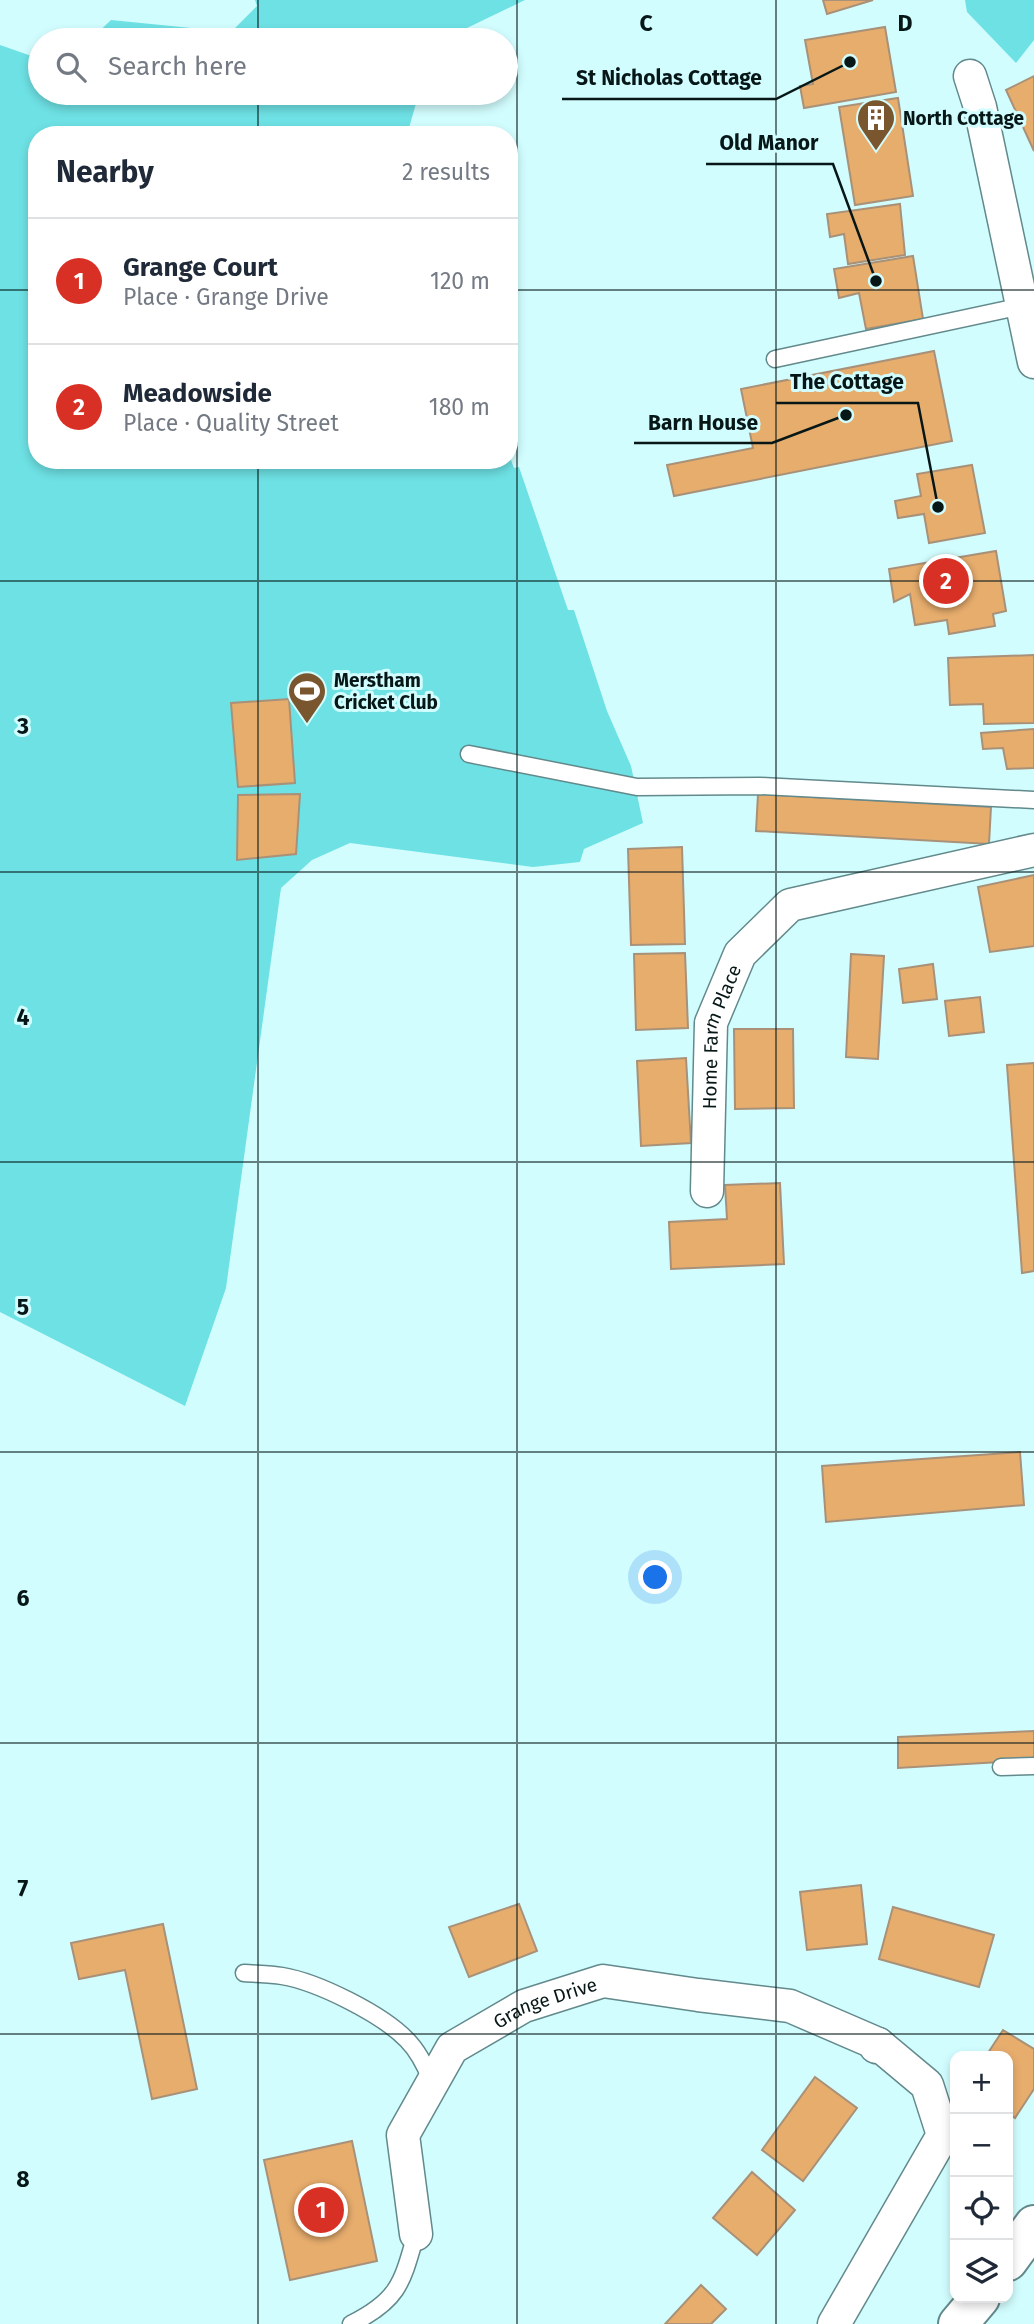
<!DOCTYPE html>
<meta charset="utf-8">
<style>
:root{--surface:#fff;--page:#f2f2f3;--text:#1f2937;--muted:#747a83;--line:#e0e1e3;--accent:#d93025}
body{margin:0;font-family:"Fira Sans",sans-serif;background:var(--page);color:var(--text)}
.controls{position:absolute;right:21px;bottom:21px;display:grid;overflow:hidden;border-radius:14px;box-shadow:0 4px 10px #0003}
.controls button{width:63px;height:63px;display:grid;place-items:center;padding:0;border:0;border-bottom:2px solid var(--line);background:var(--surface);color:var(--text);font:35px sans-serif}
.you{position:absolute;left:656px;top:1578px;width:24px;height:24px;margin:-18px;border:5px solid #fff;border-radius:50%;background:#1a73e8;box-shadow:0 0 0 10px #1a73e833}
.badge{display:grid;place-items:center;width:46px;height:46px;border-radius:50%;background:var(--accent);color:#fff;font-size:23px;font-weight:700}
.pin{position:absolute;translate:-50% -50%;border:4px solid #fff;box-shadow:0 2px 7px #0006}
.list{margin:0;padding:0;list-style:none}
h2{display:flex;justify-content:space-between;align-items:center;height:91px;margin:0;padding:0 28px;font-size:30px}
h2 small{font-size:23px;font-weight:400;color:var(--muted)}
.list li{display:grid;grid-template-columns:46px 1fr auto;gap:21px;align-items:center;box-sizing:border-box;height:126px;padding:0 28px;border-top:2px solid var(--line)}
.list b{display:block;font-size:26px;white-space:nowrap}
.list p{margin:0;font-size:23px;white-space:nowrap;color:var(--muted)}
.list em{font-size:23px;font-style:normal;color:var(--muted)}
.icon{flex:none;width:38px;height:38px;fill:none;stroke:currentColor;stroke-width:2;stroke-linecap:round;stroke-linejoin:round}
.map{position:relative;flex:none;width:1034px;height:2324px;overflow:hidden}
.search{position:absolute;background:var(--surface);box-shadow:0 4px 10px #0003;left:28px;top:28px;width:490px;height:77px;display:flex;align-items:center;gap:18px;box-sizing:border-box;padding:0 24px;border-radius:38px;color:var(--muted);font-size:26px}
.panel{position:absolute;background:var(--surface);box-shadow:0 4px 10px #0003;left:28px;top:126px;width:490px;height:343px;border-radius:28px}
.map>svg:first-child{display:block}
.green{fill:#6ee1e4}
.building{fill:#e7ad6d;stroke:#a89178;stroke-width:2}
.lines{fill:none;stroke-linecap:round;stroke-linejoin:round}
.service-casing{stroke:#62898b;stroke-width:19}
.minor-casing{stroke:#62898b;stroke-width:35}
.primary-casing{stroke:#62898b;stroke-width:42}
.service{stroke:#fff;stroke-width:16}
.minor{stroke:#fff;stroke-width:32}
.primary{stroke:#fff;stroke-width:38}
.grid{fill:none;stroke:#071717;stroke-width:2;stroke-opacity:0.55}
.labels{text-anchor:middle;stroke-width:6;stroke-linejoin:round;paint-order:stroke}
.poi-label{font-size:19px;font-weight:bold;fill:#071717;stroke:#d2fdfe;text-anchor:start}
.street-label{font-size:19px;fill:#071717;stroke:#d2fdfe}
.grid-label{font-size:23px;text-anchor:middle;font-weight:bold;fill:#071717;stroke:#d2fdfe;stroke-width:6;stroke-linejoin:round;paint-order:stroke}
.leader{fill:none;stroke:#071717;stroke-width:2.5}
.callout-dot{fill:#071717;stroke:#d2fdfe;stroke-width:2.5}
.callout-label{font-size:21px;text-anchor:middle;font-weight:bold;fill:#071717;stroke:#d2fdfe;stroke-width:6;stroke-linejoin:round;paint-order:stroke}
</style>
<div class="map">
<svg width="1034" height="2324" viewBox="0 0 1034 2324">
<rect width="100%" height="100%" fill="#d2fdfe"/>
<!-- green -->
<g class="green">
<path d="M255 0H525L442 40H90L111 20 231 32 257 6Z"/>
<path d="M965 0H1034V40L1016 63 967 12Z"/>
<path d="M0 45 40 59V93H419L407 135H37V460H509V455L514 468 519 467 568 610H574L607 711 631 766 643 823 584 849 580 862 533 867 350 843 312 860 281 888 226 1288 185 1406 0 1312Z"/>
</g>
<!-- building -->
<g class="building">
<path d="M823 0H873L827 14Z"/>
<path d="M885 27 896 92 804 108 800 86 813 84 805 40Z"/>
<path d="M1034 76V151L1006 90Z"/>
<path d="M898 98 913 196 855 205 839 107Z"/>
<path d="M900 204 905 255 848 264 844 234 830 237 827 214Z"/>
<path d="M913 256 923 319 866 329 859 293 839 298 834 269Z"/>
<path d="M934 351 952 441 674 496 667 465 753 448 741 389Z"/>
<path d="M972 465 985 533 929 543 924 514 898 518 895 501 921 496 917 474Z"/>
<path d="M996 551 1006 611 993 614 995 626 949 634 947 620 915 625 910 594 894 602 889 569Z"/>
<path d="M1034 655V723L984 724 983 704 950 705 948 658Z"/>
<path d="M289 699 295 783 238 787 231 703Z"/>
<path d="M1034 729V768L1007 769 1003 748 983 749 981 733Z"/>
<path d="M300 794 296 854 237 860 238 795Z"/>
<path d="M758 794 991 807 989 844 756 831Z"/>
<path d="M682 847 685 944 631 945 628 849Z"/>
<path d="M1034 875V946L990 952 978 887Z"/>
<path d="M685 953 688 1028 636 1030 634 954Z"/>
<path d="M851 954 884 956 878 1059 846 1057Z"/>
<path d="M933 964 937 999 903 1003 899 969Z"/>
<path d="M980 997 984 1032 949 1036 945 1001Z"/>
<path d="M734 1029H793L794 1108 735 1109Z"/>
<path d="M686 1058 691 1143 641 1146 637 1061Z"/>
<path d="M1034 1063V1271L1022 1273 1007 1065Z"/>
<path d="M780 1183 784 1264 671 1269 669 1222 727 1219 725 1185Z"/>
<path d="M1020 1452 1024 1505 826 1522 822 1466Z"/>
<path d="M1034 1731V1760L898 1768V1737Z"/>
<path d="M861 1885 867 1944 807 1950 800 1892Z"/>
<path d="M519 1904 537 1951 469 1977 449 1927Z"/>
<path d="M893 1907 994 1935 979 1987 879 1959Z"/>
<path d="M163 1924 197 2089 152 2099 125 1970 79 1979 71 1943Z"/>
<path d="M1003 2030 1034 2049V2089L1015 2118 1008 2113V2056H986Z"/>
<path d="M815 2077 857 2108 803 2181 762 2150Z"/>
<path d="M352 2141 377 2261 290 2280 264 2160Z"/>
<path d="M752 2172 795 2210 757 2255 713 2218Z"/>
<path d="M701 2285 726 2309 711 2324H665Z"/>
</g>
<g class="lines">
<defs>
<g id="service">
<path d="M775 359 1022 306"/>
<path d="M469 754 637 787 760 786 1034 800"/>
<path d="M1001 1767 1034 1766"/>
<path d="M244 1973C257 1974 270 1974 282 1976 318 1982 382 2014 407 2040 419 2052 426 2067 432 2082"/>
<path d="M351 2324C399 2300 402 2283 416 2234"/>
</g>
<g id="minor">
<path d="M970 76 980 107 1034 362"/>
<path id="s1" d="M707 1191 711 1023 740 954 790 905 1034 850"/>
<path id="s2" d="M416 2234 403 2135 452 2048 524 2006 603 1981 698 1995 790 2006 878 2044"/>
<path d="M834 2324 943 2135 927 2085 878 2044 876 2047"/>
</g>
<g id="primary">
<path d="M1008 2261 1034 2225"/>
<path d="M958 2324 980 2298"/>
</g>
</defs>
<!-- service casing -->
<use href="#service" class="service-casing"/>
<!-- minor casing -->
<use href="#minor" class="minor-casing"/>
<!-- primary casing -->
<use href="#primary" class="primary-casing"/>
<!-- service -->
<use href="#service" class="service"/>
<!-- minor -->
<use href="#minor" class="minor"/>
<!-- primary -->
<use href="#primary" class="primary"/>
</g>
<!-- grid -->
<path class="grid" d="M258 0V40M517 0V2324M776 0V2324M258 93V135M0 290H37M509 290H1034M258 460V2324M0 581H1034M0 872H1034M0 1162H1034M0 1452H1034M0 1743H1034M0 2034H1034"/>
<!-- icons -->
<defs>
<symbol id="building-pin" viewBox="-11 -11 22 30"><path d="M0 17L-7.5 6A9.5 9.5 0 1 1 7.5 6Z" fill="#79562e" stroke="#d2fdfe"/><path d="M-4-6H4V6H1V3H-1V6H-4ZM-2.5-4.3h1.7v1.8h-1.7ZM.8-4.3h1.7v1.8H.8ZM-2.5-1h1.7V.8h-1.7ZM.8-1h1.7V.8H.8Z" fill="#fff"/></symbol>
<symbol id="stadium-pin" viewBox="-11 -11 22 30"><path d="M0 17L-7.5 6A9.5 9.5 0 1 1 7.5 6Z" fill="#79562e" stroke="#d2fdfe"/><path d="M0-5a6.5 5 0 1 0 0 10a6.5 5 0 1 0 0-10ZM-3.5-1.8h7v3.6h-7Z" fill="#fff"/></symbol>
</defs>
<g fill-rule="evenodd">
<use href="#building-pin" x="854" y="96" width="44" height="60"/>
<use href="#stadium-pin" x="285" y="669" width="44" height="60"/>
</g>
<g class="labels">
<!-- poi labels -->
<g class="poi-label">
<text x="903" y="125">North Cottage</text>
<text x="334" y="687">Merstham<tspan x="334" dy="22">Cricket Club</tspan></text>
</g>
<!-- street labels -->
<g class="street-label">
<text dy="7" stroke="none"><textPath href="#s1" startOffset="156">Home Farm Place</textPath></text>
<text dy="7" stroke="none"><textPath href="#s2" startOffset="304">Grange Drive</textPath></text>
</g>
</g>
<g class="grid-label">
<text x="646" y="31">C</text>
<text x="905" y="31">D</text>
<text x="23" y="734">3</text>
<text x="23" y="1025">4</text>
<text x="23" y="1315">5</text>
<text x="23" y="1606">6</text>
<text x="23" y="1896">7</text>
<text x="23" y="2187">8</text>
</g>
<!-- callouts -->
<path class="leader" d="M850 62L776 99H562M876 281L833 164H706M938 507L918 403H776M846 415L772 443H634"/>
<g class="callout-dot">
<circle cx="850" cy="62" r="7"/>
<circle cx="876" cy="281" r="7"/>
<circle cx="938" cy="507" r="7"/>
<circle cx="846" cy="415" r="7"/>
</g>
<g class="callout-label">
<text x="669" y="85">St Nicholas Cottage</text>
<text x="769" y="150">Old Manor</text>
<text x="847" y="389">The Cottage</text>
<text x="703" y="430">Barn House</text>
</g>
</svg>
<div class="controls">
<button>+</button>
<button>−</button>
<button><svg class="icon" aria-label="locate" viewBox="0 0 24 24"><circle cx="12" cy="12" r="6"/><path d="M12 2v4M12 18v4M2 12h4M18 12h4"/></svg></button>
<button><svg class="icon" aria-label="layers" viewBox="0 0 24 24"><path d="M12 4l9 5-9 5-9-5zM3 14l9 5 9-5"/></svg></button>
</div>
<div class="you"></div>
<div class="pin badge" style="left:321px;top:2210px">1</div>
<div class="pin badge" style="left:946px;top:581px">2</div>
<div class="search"><svg class="icon" aria-label="search" viewBox="0 0 24 24"><circle cx="10" cy="10" r="6"/><path d="M15 15l6 6"/></svg>Search here</div>
<section class="panel">
<h2>Nearby<small>2 results</small></h2>
<ul class="list">
<li><span class="badge">1</span><div><b>Grange Court</b><p>Place · Grange Drive</p></div><em>120 m</em></li>
<li><span class="badge">2</span><div><b>Meadowside</b><p>Place · Quality Street</p></div><em>180 m</em></li>
</ul>
</section>
</div>
